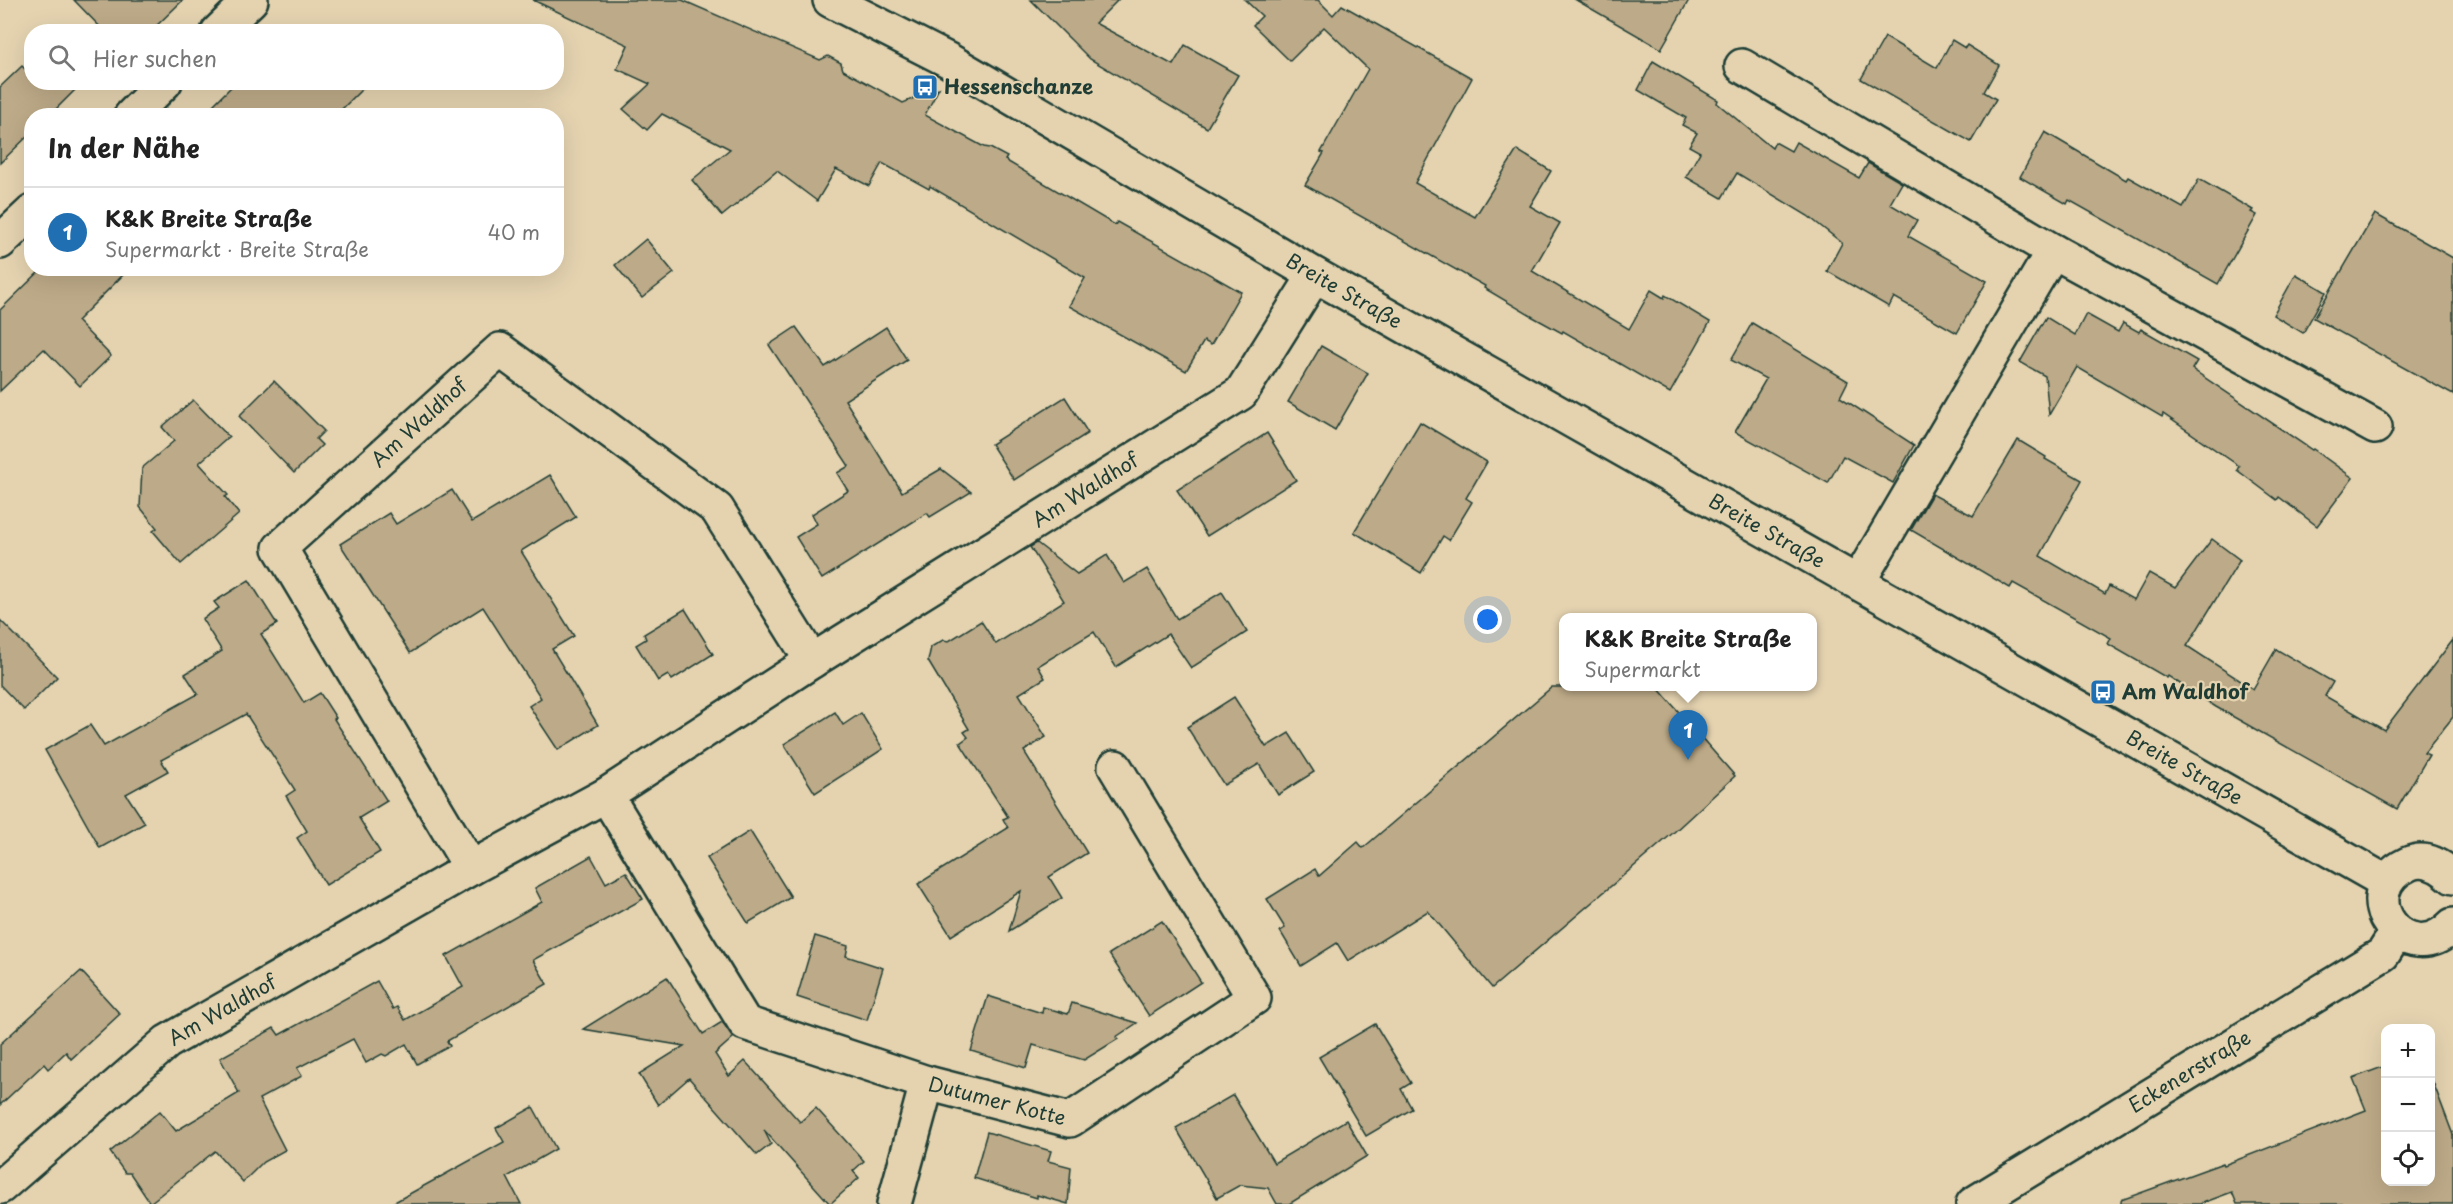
<!DOCTYPE html>
<html lang="de">
<meta charset="utf-8">
<style>
:root{--surface:#fff;--page:#f2f2f2;--text:#222;--muted:#767676;--line:#e0e0e0;--accent:#1f6fb2}
body{margin:0;font-family:"Playpen Sans",sans-serif;background:var(--page);color:var(--text)}
.controls{position:absolute;right:18px;bottom:18px;display:grid;overflow:hidden;border-radius:12px;box-shadow:0 6px 24px #0002}
.controls button{width:54px;height:54px;display:grid;place-items:center;padding:0;border:0;border-bottom:2px solid var(--line);background:var(--surface);color:var(--text);font:30px sans-serif}
.you{position:absolute;left:1488px;top:620px;width:21px;height:21px;margin:-15px;border:4px solid #fff;border-radius:50%;background:#1a73e8;box-shadow:0 0 0 9px #1a73e833}
.badge{display:grid;place-items:center;width:39px;height:39px;border-radius:50%;background:var(--accent);color:#fff;font-size:20px;font-weight:700}
.pin{position:absolute;translate:-50% -50px;filter:drop-shadow(0 2px 3px #0008)}
.pin::after{content:'';position:absolute;top:32px;width:21px;height:18px;background:inherit;clip-path:polygon(0 0,100% 0,50% 100%)}
.popup{position:absolute;left:1559px;top:613px;width:258px;height:78px;box-sizing:border-box;display:grid;place-content:center;border-radius:12px;background:var(--surface);filter:drop-shadow(0 2px 4px #0005);font-size:20px;white-space:nowrap;color:var(--muted)}
.popup b{font-size:22px;color:var(--text)}
.popup::after{content:'';position:absolute;left:50%;top:100%;margin-left:-12px;border:12px solid transparent;border-top-color:var(--surface)}
.list{margin:0;padding:0;list-style:none}
h2{display:flex;justify-content:space-between;align-items:center;height:78px;margin:0;padding:0 24px;font-size:26px}
h2 small{font-size:20px;font-weight:400;color:var(--muted)}
.list li{display:grid;grid-template-columns:39px 1fr auto;gap:18px;align-items:center;box-sizing:border-box;height:90px;padding:0 24px;border-top:2px solid var(--line)}
.list b{display:block;font-size:22px;white-space:nowrap}
.list p{margin:0;font-size:20px;white-space:nowrap;color:var(--muted)}
.list em{font-size:20px;font-style:normal;color:var(--muted)}
.icon{flex:none;width:33px;height:33px;fill:none;stroke:currentColor;stroke-width:2;stroke-linecap:round;stroke-linejoin:round}
.map{position:relative;flex:none;width:2453px;height:1204px;overflow:hidden}
.search{position:absolute;background:var(--surface);box-shadow:0 6px 24px #0002;left:24px;top:24px;width:540px;height:66px;display:flex;align-items:center;gap:15px;box-sizing:border-box;padding:0 21px;border-radius:24px;color:var(--muted);font-size:22px}
.panel{position:absolute;background:var(--surface);box-shadow:0 6px 24px #0002;left:24px;top:108px;width:540px;height:168px;border-radius:24px}
.map>svg:first-child{display:block}
.building{fill:#bdaa88;stroke:#1f3d34;stroke-width:1.5}
.lines{fill:none;stroke-linecap:round;stroke-linejoin:round}
.minor-casing{stroke:#1f3d34;stroke-width:38}
.minor{stroke:#e5d3b0;stroke-width:33}
.labels{text-anchor:middle;stroke-width:4.5;stroke-linejoin:round;paint-order:stroke}
.poi-label{font-size:20px;font-weight:bold;fill:#1f3d34;stroke:#e5d3b0;text-anchor:start}
.street-label{font-size:20px;fill:#1f3d34;stroke:#e5d3b0}
</style>
<div class="map">
<svg width="2453" height="1204" viewBox="0 0 2453 1204">
<rect width="100%" height="100%" fill="#e5d3b0"/>
<filter id="ink" filterUnits="userSpaceOnUse"><feTurbulence type="fractalNoise" baseFrequency=".0167" numOctaves="2"/><feDisplacementMap in="SourceGraphic" scale="12" xChannelSelector="R" yChannelSelector="G"/><feConvolveMatrix kernelMatrix="1 2 1 2 8 2 1 2 1" color-interpolation-filters="sRGB"/></filter>
<g filter="url(#ink)">
<!-- building -->
<g class="building">
<path d="M74 0H183L150 32H105Z"/>
<path d="M533 0H682L820 60 828 56 841 63 843 70 903 103 939 88 925 115 984 147 990 148 1007 157 1005 160 1115 225 1117 222 1241 292 1211 345 1204 341 1186 371 1069 306 1085 278 930 186 929 189 882 163 869 186 836 169 817 201 777 171 722 216 692 180 730 149 662 114 647 130 623 109 650 84 617 69 628 45Z"/>
<path d="M1031 0H1118L1095 23 1173 65 1185 45 1238 75 1207 128 1090 59Z"/>
<path d="M1245 0H1318L1333 15 1342 5 1472 78 1415 183 1475 217 1517 150 1551 171 1530 206 1560 223 1532 271 1629 329 1651 290 1664 298 1665 295 1710 322 1670 393 1563 331 1562 333 1533 317 1484 288 1485 286 1305 185 1324 153 1321 152 1368 69 1324 27 1290 61 1253 25 1262 16Z"/>
<path d="M1576 0H1689L1661 49Z"/>
<path d="M1885 37 1937 68 1952 40 1965 48 1967 45 1999 65 1984 92 1996 99 1971 142 1861 79Z"/>
<path d="M1653 61 1718 100 1717 103 1772 148 1775 142 1791 151 1796 142 1859 178 1868 163 1902 183 1890 204 1917 220 1908 236 1987 281 1957 333 1894 297 1889 307 1827 271 1842 243 1808 216 1737 173 1722 198 1686 177 1700 152 1689 146 1697 133 1682 125 1686 118 1638 90Z"/>
<path d="M22 66 32 76V82H83L49 116H32V132L0 163V87Z"/>
<path d="M236 82H369L335 116H202Z"/>
<path d="M2045 132 2126 180 2128 177 2183 208 2199 179 2253 210 2251 212 2257 215 2218 284 2069 200 2067 204 2020 177Z"/>
<path d="M2375 214 2453 258V395L2314 318Z"/>
<path d="M646 239 674 273 642 298 615 265Z"/>
<path d="M43 268H130L77 321 111 356 80 386 44 349 0 391V310Z"/>
<path d="M2296 274 2326 292 2303 333 2273 315Z"/>
<path d="M2086 314 2118 332 2123 323 2139 332 2141 329 2197 361 2192 369 2312 450 2313 449 2353 478 2317 526 2279 497 2277 500 2237 470 2239 466 2163 414 2162 417 2077 367 2049 415 2045 376 2020 362 2046 317 2075 335Z"/>
<path d="M1752 323 1848 381 1840 397 1914 445 1893 483 1843 456 1828 483 1735 432 1766 379 1731 360Z"/>
<path d="M796 327 825 367 886 327 907 360 845 400 902 492 941 469 971 492 930 517 927 513 822 579 796 537 817 524 812 514 848 491 837 473 849 466 769 345Z"/>
<path d="M1321 346 1368 373 1335 430 1288 402Z"/>
<path d="M274 381 324 431 316 439 322 445 294 473 239 416Z"/>
<path d="M1065 397 1088 433 1014 480 991 444Z"/>
<path d="M193 400 229 437 199 463 228 495 225 497 239 514 181 564 153 531 157 528 140 507 142 468 174 441 162 427Z"/>
<path d="M1420 422 1487 462 1466 498 1472 502 1449 540 1443 536 1421 573 1354 532Z"/>
<path d="M1267 433 1296 480 1207 536 1177 490Z"/>
<path d="M2018 440 2046 457 2045 459 2082 480 2040 556 2105 594 2109 586 2134 600 2149 573 2175 588 2212 539 2240 560 2187 646 2253 689 2276 649 2333 682 2325 696 2384 730 2453 640V717L2424 753 2429 755 2397 809 2216 707 2168 676 2167 678 2108 644 2111 638 2013 583 2010 588 1911 530 1932 494 1973 516Z"/>
<path d="M550 475 576 517 521 551 574 636 552 649 598 725 558 750 529 706 541 698 483 607 410 653 340 544 389 513 396 524 452 490 472 522Z"/>
<path d="M1037 543 1077 574 1107 555 1124 583 1147 569 1177 619 1222 592 1247 632 1191 668 1168 634 1116 667 1094 632 1038 666 1045 678 1019 694 1046 737 1024 751 1087 853 1049 877 1062 898 1009 931 1021 891 951 936 918 884 1008 828 1003 819 1008 817 960 743 968 737 964 732 969 729 928 661 931 647 943 640 949 641 981 621 996 644 1064 601 1030 547Z"/>
<path d="M249 580 277 624 261 634 304 703 320 693 336 718 334 719 387 801 359 818 380 852 326 885 297 838 307 831 286 796 295 790 246 714 161 760 168 771 126 794 145 823 100 848 45 750 90 725 104 746 198 694 185 674 222 651 202 619 219 608 214 602Z"/>
<path d="M685 609 713 654 672 680 668 675 658 681 636 645 646 639 644 634Z"/>
<path d="M0 620 57 677 24 710 0 685Z"/>
<path d="M1552 687H1657L1735 776 1673 833 1492 988 1428 911 1348 961 1337 943 1301 966 1280 931 1285 928 1267 899 1315 869 1319 876 1358 842 1363 848Z"/>
<path d="M1234 697 1266 747 1289 733 1314 772 1278 795 1259 764 1224 785 1187 727Z"/>
<path d="M835 712 843 725 861 713 883 749 815 793 784 744Z"/>
<path d="M750 831 791 897 748 923 707 858Z"/>
<path d="M591 856 606 883 626 872 643 899 533 960 547 984 447 1041 450 1046 417 1064 406 1044 386 1056 382 1054 366 1063 353 1039 297 1068 302 1076 259 1099 285 1150 263 1162 243 1182 215 1151 150 1203 130 1173H125L110 1152 160 1111 176 1131 239 1093 220 1058 274 1028 279 1035 377 981 393 1009 397 1007 405 1020 463 987 446 956 542 902 535 888Z"/>
<path d="M1162 921 1201 982 1149 1016 1109 954Z"/>
<path d="M815 936 848 946 846 956 883 968 867 1020 797 997Z"/>
<path d="M81 971 120 1014 71 1059 66 1052 48 1069 44 1064 0 1105V1044Z"/>
<path d="M667 977 703 1034 722 1022 734 1037 715 1054 729 1076 745 1061 800 1122 816 1108 864 1161 853 1171 859 1178 830 1204 764 1130 771 1144 757 1155 689 1078 658 1105 639 1074 684 1046 583 1029Z"/>
<path d="M988 996 1042 1013 1043 1007 1068 1014 1072 1003 1137 1023 1116 1037 1118 1039 1084 1060 1033 1045 1026 1068 971 1051Z"/>
<path d="M1375 1024 1411 1083 1401 1089 1412 1109 1366 1136 1319 1057Z"/>
<path d="M2385 1066V1182H2430V1074L2453 1135V1204H2237L2232 1192 2200 1204H2121V1200L2223 1163 2224 1165 2366 1110 2353 1078Z"/>
<path d="M1233 1095 1274 1163 1346 1120 1367 1156 1289 1204H1277L1268 1188 1240 1185 1217 1198 1176 1128Z"/>
<path d="M533 1107 556 1149 507 1177 521 1204H391L504 1142 496 1128Z"/>
<path d="M987 1132 1051 1151 1048 1161 1071 1167 1068 1204 1037 1195V1198L974 1178Z"/>
</g>
<g class="lines">
<defs>
<g id="minor">
<path id="s1" d="M830 0 948 60 1315 275 2386 882"/>
<path d="M218 32 251 0"/>
<path d="M1742 66 2053 251 2375 427"/>
<path d="M131 116 165 82"/>
<path d="M0 242 32 212"/>
<path d="M1858 582 2053 251"/>
<path id="s2" d="M606 795 745 1023 927 1083 1070 1120 1254 998 1115 767"/>
<path id="s3" d="M471 868 280 548 500 350 717 509 812 661"/>
<path d="M2453 877C2441 866 2425 856 2408 864 2347 893 2406 974 2453 925"/>
<path id="s4" d="M0 1187 167 1042 471 868 606 795 812 661 1241 393 1315 275"/>
<path d="M894 1204 927 1083"/>
<path id="s5" d="M1973 1204 2383 954 2397 932"/>
</g>
</defs>
<!-- minor casing -->
<use href="#minor" class="minor-casing"/>
<!-- minor -->
<use href="#minor" class="minor"/>
</g>
</g>
<!-- icons -->
<defs>
<symbol id="bus-square" viewBox="-11 -11 22 22"><rect x="-9" y="-9" width="18" height="18" rx="4" fill="#1f6fb2" stroke="#e5d3b0"/><path d="M-5-6H5V4H4V6H2V4H-2V6H-4V4H-5ZM-3.5-4V0h7V-4ZM-3.5 1.2v1.5H-2V1.2ZM2 1.2v1.5H3.5V1.2Z" fill="#fff"/></symbol>
</defs>
<g fill-rule="evenodd">
<use href="#bus-square" x="910" y="72" width="30" height="30"/>
<use href="#bus-square" x="2088" y="677" width="30" height="30"/>
</g>
<g class="labels">
<!-- poi labels -->
<g class="poi-label">
<text x="944" y="94">Hessenschanze</text>
<text x="2122" y="699">Am Waldhof</text>
</g>
<!-- street labels -->
<g class="street-label">
<text dy="7" stroke="none"><textPath href="#s1" startOffset="591">Breite Straße</textPath></text>
<text dy="7" stroke="none"><textPath href="#s3" startOffset="560">Am Waldhof</textPath></text>
<text dy="7" stroke="none"><textPath href="#s4" startOffset="1293">Am Waldhof</textPath></text>
<text dy="7" stroke="none"><textPath href="#s1" startOffset="1077">Breite Straße</textPath></text>
<text dy="7" stroke="none"><textPath href="#s1" startOffset="1557">Breite Straße</textPath></text>
<text dy="7" stroke="none"><textPath href="#s4" startOffset="285">Am Waldhof</textPath></text>
<text dy="7" stroke="none"><textPath href="#s5" startOffset="254">Eckenerstraße</textPath></text>
<text dy="7" stroke="none"><textPath href="#s2" startOffset="531">Dutumer Kotte</textPath></text>
</g>
</g>
</svg>
<div class="controls">
<button>+</button>
<button>−</button>
<button><svg class="icon" aria-label="locate" viewBox="0 0 24 24"><circle cx="12" cy="12" r="6"/><path d="M12 2v4M12 18v4M2 12h4M18 12h4"/></svg></button>
</div>
<div class="you"></div>
<div class="pin badge" style="left:1688px;top:760px">1</div>
<div class="popup"><b>K&amp;K Breite Straße</b>Supermarkt</div>
<div class="search"><svg class="icon" aria-label="search" viewBox="0 0 24 24"><circle cx="10" cy="10" r="6"/><path d="M15 15l6 6"/></svg>Hier suchen</div>
<section class="panel">
<h2>In der Nähe<small></small></h2>
<ul class="list">
<li><span class="badge">1</span><div><b>K&amp;K Breite Straße</b><p>Supermarkt · Breite Straße</p></div><em>40 m</em></li>
</ul>
</section>
</div>
